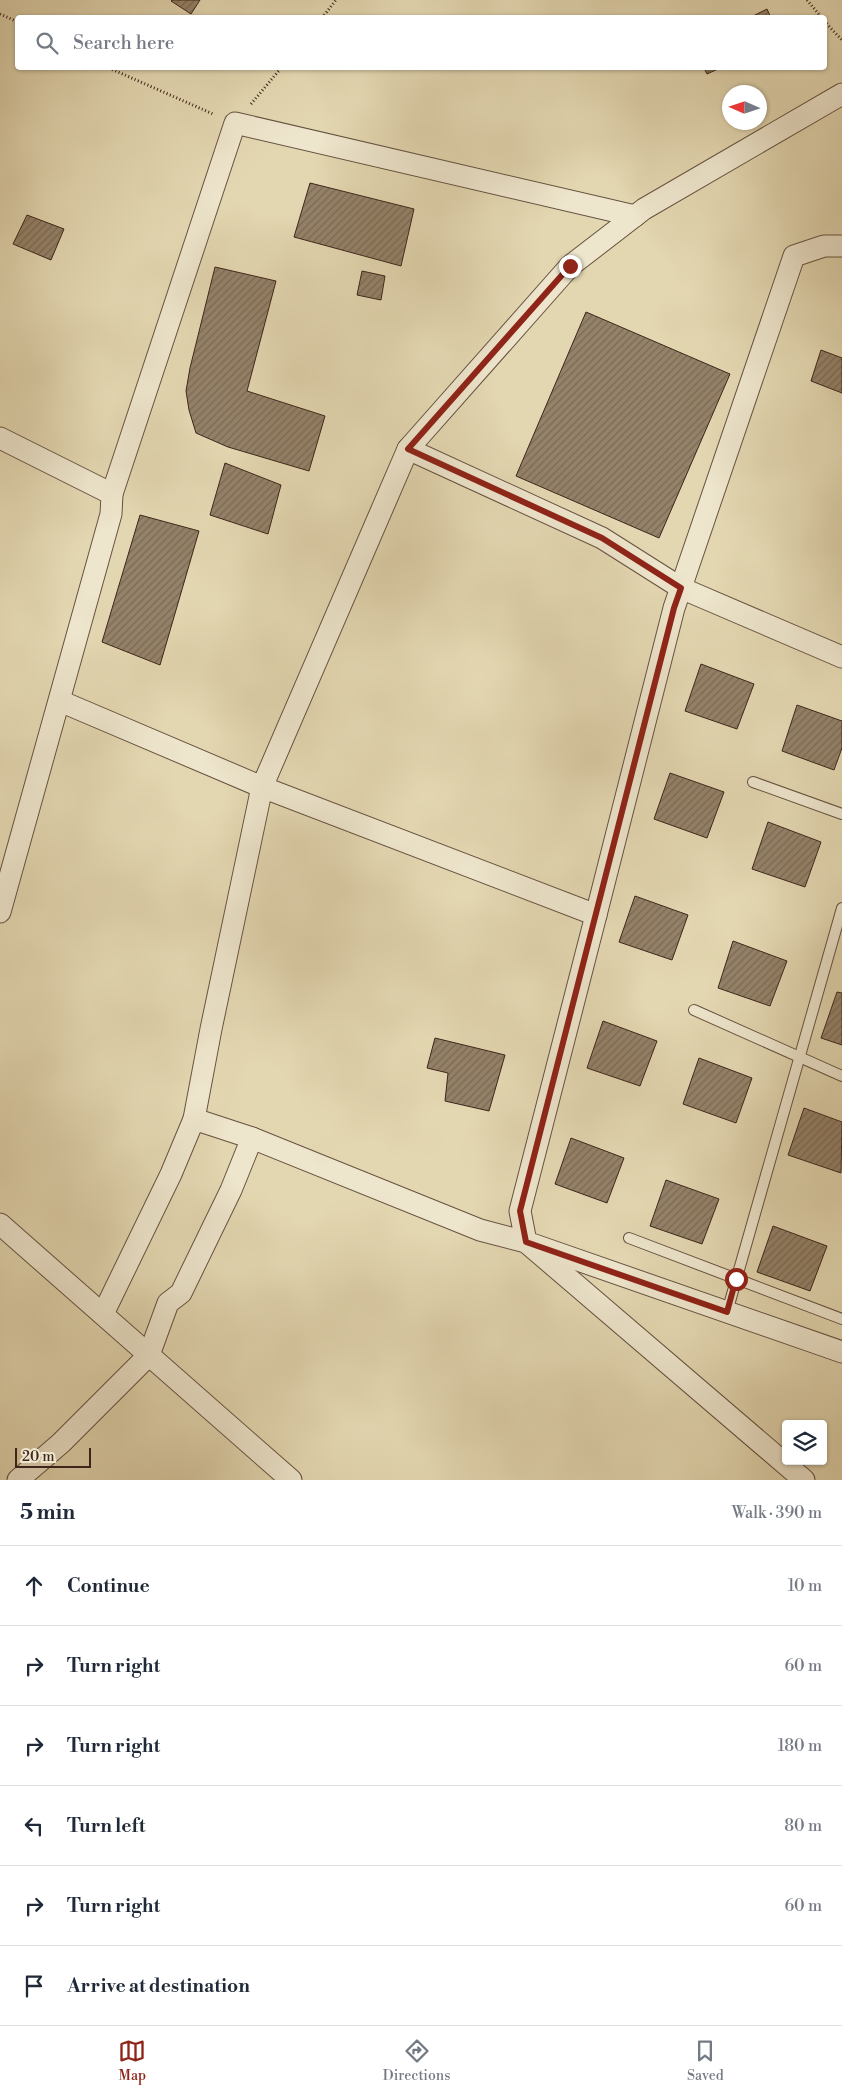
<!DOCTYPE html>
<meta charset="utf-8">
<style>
:root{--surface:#fff;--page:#f2f2f3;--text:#1f2937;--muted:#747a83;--line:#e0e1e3;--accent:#8f2418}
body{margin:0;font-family:"Libre Bodoni",serif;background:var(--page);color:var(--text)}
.controls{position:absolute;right:15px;bottom:15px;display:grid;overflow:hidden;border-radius:5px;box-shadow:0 1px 4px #0004}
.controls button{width:45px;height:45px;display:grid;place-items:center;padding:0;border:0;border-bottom:1px solid var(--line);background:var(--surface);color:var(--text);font:25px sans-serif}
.compass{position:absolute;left:722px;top:85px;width:45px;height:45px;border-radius:50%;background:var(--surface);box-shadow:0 1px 4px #0004;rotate:273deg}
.scale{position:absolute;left:15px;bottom:12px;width:76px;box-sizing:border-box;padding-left:5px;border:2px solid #3e251b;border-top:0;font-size:14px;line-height:18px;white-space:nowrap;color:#3e251b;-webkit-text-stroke:4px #ede5cc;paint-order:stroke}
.stop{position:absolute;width:15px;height:15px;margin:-11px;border:4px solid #8f2418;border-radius:50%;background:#fff}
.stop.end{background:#8f2418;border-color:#fff;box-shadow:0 1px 5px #0008}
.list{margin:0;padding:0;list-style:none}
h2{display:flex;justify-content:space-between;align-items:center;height:65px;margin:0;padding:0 20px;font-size:21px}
h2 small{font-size:16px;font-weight:400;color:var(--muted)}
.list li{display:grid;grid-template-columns:32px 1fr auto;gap:15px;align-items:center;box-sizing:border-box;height:80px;padding:0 20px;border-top:1px solid var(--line)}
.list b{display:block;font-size:19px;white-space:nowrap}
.list em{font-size:16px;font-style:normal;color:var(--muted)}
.icon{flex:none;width:28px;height:28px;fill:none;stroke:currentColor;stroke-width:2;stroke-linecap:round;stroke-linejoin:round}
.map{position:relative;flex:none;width:842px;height:1480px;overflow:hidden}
.search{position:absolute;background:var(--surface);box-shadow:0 1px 4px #0004;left:15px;right:15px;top:15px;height:55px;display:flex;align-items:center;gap:12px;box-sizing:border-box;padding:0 18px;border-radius:5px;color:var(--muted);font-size:19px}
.sheet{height:545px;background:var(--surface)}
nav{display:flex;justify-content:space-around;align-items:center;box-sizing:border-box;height:70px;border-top:1px solid var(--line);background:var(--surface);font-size:14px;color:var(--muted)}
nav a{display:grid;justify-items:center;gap:2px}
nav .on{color:var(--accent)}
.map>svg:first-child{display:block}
.building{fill:url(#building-hatch);stroke:#3e251b}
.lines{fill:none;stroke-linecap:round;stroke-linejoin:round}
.lane-casing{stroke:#675240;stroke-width:12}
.street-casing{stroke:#675240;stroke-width:23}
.path{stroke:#3e251b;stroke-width:3;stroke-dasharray:1 2.5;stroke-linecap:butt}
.lane{stroke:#ede5cc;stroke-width:10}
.street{stroke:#ede5cc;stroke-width:21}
.route{stroke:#8f2418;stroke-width:6}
</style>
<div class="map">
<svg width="842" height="1480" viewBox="0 0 842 1480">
<defs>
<pattern id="building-hatch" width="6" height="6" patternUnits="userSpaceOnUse" patternTransform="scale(1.25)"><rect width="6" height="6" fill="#948269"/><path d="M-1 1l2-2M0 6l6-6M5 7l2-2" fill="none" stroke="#7a6a56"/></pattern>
</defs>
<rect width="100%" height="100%" fill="#e3d7b1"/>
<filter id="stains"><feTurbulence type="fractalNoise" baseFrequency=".004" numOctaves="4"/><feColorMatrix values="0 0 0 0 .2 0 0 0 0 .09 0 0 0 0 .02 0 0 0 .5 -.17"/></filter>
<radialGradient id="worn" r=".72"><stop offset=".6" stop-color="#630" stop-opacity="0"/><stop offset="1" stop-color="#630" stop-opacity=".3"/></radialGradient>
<!-- building -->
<g class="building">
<path d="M172 0H200L191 14 171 1Z"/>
<path d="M767 9 771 18H749Z"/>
<path d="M704 68H720L707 74Z"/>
<path d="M310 183 414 209 401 266 294 237Z"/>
<path d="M27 215 64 229 51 260 13 244Z"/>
<path d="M215 267 276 281 247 391 325 416 309 471 228 447 196 433 189 410 186 391 190 368Z"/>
<path d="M362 271 385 276 381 300 357 295Z"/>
<path d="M586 312 730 374 659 538 516 476Z"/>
<path d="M821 350 842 358V393L811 381Z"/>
<path d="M225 463 281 485 268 534 210 515Z"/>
<path d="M140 515 199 531 160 665 102 642Z"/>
<path d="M701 664 754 684 737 729 685 711Z"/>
<path d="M797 705 842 721V748L834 770 782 751Z"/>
<path d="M670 773 724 792 707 838 654 819Z"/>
<path d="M768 822 821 842 805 887 752 869Z"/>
<path d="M635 896 688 915 672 960 619 942Z"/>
<path d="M733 941 787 961 770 1006 718 988Z"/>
<path d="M837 992 842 993V1045L821 1038Z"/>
<path d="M603 1021 657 1041 640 1086 587 1068Z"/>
<path d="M435 1038 505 1055 489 1111 445 1101 448 1073 427 1068Z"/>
<path d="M699 1058 752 1078 736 1123 683 1104Z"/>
<path d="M804 1108 842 1122 841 1173 788 1155Z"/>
<path d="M571 1138 624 1158 607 1203 555 1184Z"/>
<path d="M666 1180 719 1199 702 1244 650 1226Z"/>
<path d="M773 1226 827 1246 810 1291 757 1272Z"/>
</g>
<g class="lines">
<defs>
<g id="lane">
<path d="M753 782 842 814"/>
<path d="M694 1010 842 1076"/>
<path d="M629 1238 842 1319"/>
<path d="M727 1312 842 908"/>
</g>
<g id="street">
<path d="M842 94 644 209 570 266 408 449 262 787 596 915 520 1211 526 1242 842 1352"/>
<path d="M0 438 112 494 111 514 0 912"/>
<path d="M408 449 602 538 681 588 842 657"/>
<path d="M112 494 235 123 635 216"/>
<path d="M60 701 262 787 211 1029 194 1119"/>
<path d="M596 915 674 608 794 256 824 246H842"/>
<path d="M0 1224 291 1480"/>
<path d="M103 1314 171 1174 194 1119 252 1138 480 1230 526 1242 804 1480"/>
<path d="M18 1480 61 1443 149 1355 168 1303 181 1293 231 1190 252 1138"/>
</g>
</defs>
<!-- lane casing -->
<use href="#lane" class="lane-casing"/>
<!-- street casing -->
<use href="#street" class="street-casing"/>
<!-- path -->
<g class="path">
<path d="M807 0 822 18"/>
<path d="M0 14 18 22"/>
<path d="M322 18 336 0"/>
<path d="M824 21 842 40"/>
<path d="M109 68 213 114"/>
<path d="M251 104 281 68"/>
</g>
<!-- lane -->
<use href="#lane" class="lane"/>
<!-- street -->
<use href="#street" class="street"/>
</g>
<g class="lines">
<!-- route -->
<path class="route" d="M570 266 408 449 602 538 681 588 674 608 520 1211 526 1242 727 1312 736 1279"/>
</g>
<rect width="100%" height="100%" filter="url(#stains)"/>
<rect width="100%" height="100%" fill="url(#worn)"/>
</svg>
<div class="controls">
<button><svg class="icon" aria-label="layers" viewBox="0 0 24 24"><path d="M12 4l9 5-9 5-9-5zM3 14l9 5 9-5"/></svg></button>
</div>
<svg class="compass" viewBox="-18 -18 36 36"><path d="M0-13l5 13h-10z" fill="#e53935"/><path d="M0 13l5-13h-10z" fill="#747a83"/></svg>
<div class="scale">20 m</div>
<div class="stop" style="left:736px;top:1279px"></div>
<div class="stop end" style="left:570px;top:266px"></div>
<div class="search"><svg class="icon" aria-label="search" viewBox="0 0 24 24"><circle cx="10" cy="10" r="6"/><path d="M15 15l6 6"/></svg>Search here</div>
</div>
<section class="sheet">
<h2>5 min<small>Walk · 390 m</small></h2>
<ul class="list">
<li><svg class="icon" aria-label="ahead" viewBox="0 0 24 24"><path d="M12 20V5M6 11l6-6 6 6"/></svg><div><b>Continue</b></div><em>10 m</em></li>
<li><svg class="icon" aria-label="right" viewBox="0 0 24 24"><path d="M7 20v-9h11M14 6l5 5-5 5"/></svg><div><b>Turn right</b></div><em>60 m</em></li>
<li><svg class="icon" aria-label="right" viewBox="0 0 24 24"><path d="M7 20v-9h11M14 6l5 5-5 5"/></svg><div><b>Turn right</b></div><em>180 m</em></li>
<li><svg class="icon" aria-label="left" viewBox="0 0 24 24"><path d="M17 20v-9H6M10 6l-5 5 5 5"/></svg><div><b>Turn left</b></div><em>80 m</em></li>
<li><svg class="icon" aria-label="right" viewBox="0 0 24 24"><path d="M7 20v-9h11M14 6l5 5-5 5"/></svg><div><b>Turn right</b></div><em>60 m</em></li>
<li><svg class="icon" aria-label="arrive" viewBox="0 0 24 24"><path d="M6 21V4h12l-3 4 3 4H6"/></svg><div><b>Arrive at destination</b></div></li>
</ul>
</section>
<nav>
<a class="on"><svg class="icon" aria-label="map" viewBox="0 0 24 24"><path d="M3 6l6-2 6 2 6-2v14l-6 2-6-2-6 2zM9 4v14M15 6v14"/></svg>Map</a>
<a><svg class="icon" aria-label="directions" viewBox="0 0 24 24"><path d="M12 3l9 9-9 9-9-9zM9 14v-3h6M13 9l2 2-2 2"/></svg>Directions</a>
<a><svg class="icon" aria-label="saved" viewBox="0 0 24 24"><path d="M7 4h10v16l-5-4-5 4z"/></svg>Saved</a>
</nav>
